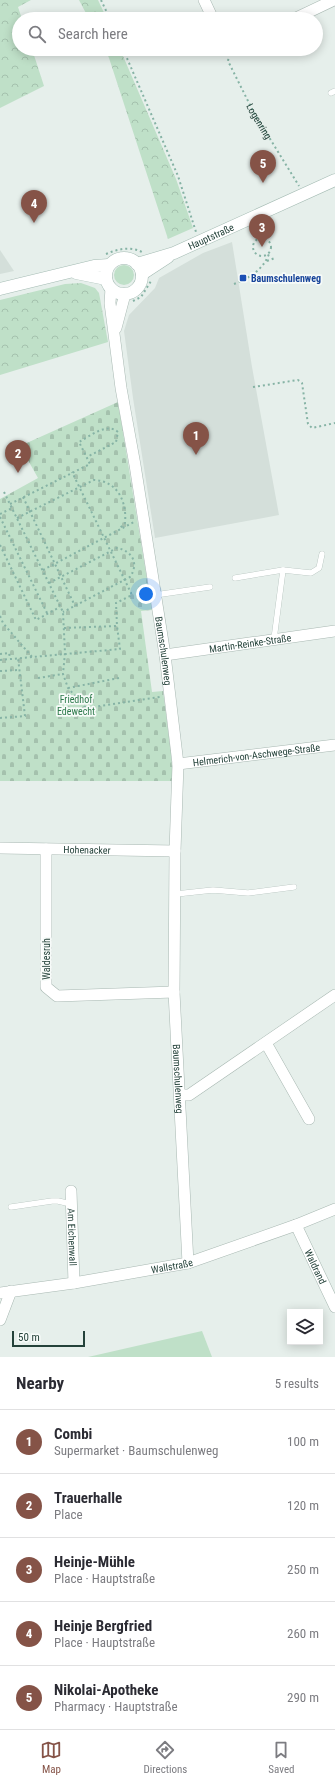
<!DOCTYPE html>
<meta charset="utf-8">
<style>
:root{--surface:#fff;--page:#f7f7f7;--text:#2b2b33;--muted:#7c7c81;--line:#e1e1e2;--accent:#855347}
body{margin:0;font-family:"Roboto Condensed",sans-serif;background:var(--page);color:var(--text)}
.controls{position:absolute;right:12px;bottom:12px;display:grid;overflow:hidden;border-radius:0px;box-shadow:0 2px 10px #0003}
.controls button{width:36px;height:36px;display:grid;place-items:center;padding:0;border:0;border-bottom:1px solid var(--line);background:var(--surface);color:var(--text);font:20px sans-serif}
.scale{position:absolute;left:12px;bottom:10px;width:73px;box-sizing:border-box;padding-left:4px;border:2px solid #24423a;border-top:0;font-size:11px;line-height:14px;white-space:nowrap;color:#24423a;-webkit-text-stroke:3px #f7fbf9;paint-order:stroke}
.you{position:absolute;left:146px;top:594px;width:14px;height:14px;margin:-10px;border:3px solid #fff;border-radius:50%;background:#1a73e8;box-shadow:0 0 0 6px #1a73e833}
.badge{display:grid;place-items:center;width:26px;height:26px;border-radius:50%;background:var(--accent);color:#fff;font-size:13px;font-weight:700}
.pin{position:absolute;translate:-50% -33px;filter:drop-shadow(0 1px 2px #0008)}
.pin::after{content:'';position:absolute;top:21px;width:14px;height:12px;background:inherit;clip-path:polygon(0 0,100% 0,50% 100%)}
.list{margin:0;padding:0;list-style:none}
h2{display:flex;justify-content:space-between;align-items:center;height:52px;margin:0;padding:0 16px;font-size:17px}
h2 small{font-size:13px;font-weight:400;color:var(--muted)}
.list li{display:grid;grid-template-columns:26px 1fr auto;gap:12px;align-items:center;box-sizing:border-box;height:64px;padding:0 16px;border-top:1px solid var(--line)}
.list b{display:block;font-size:15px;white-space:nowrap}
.list p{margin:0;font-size:13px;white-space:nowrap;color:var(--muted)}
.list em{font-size:13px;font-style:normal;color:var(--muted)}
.icon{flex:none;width:22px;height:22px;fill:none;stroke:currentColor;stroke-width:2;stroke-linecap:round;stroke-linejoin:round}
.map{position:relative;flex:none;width:335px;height:1357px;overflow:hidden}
.search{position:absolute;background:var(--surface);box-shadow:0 2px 10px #0003;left:12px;right:12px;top:12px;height:44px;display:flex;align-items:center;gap:10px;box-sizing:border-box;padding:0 14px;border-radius:22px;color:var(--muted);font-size:15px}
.sheet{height:372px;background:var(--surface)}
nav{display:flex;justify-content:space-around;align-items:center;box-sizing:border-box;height:56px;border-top:1px solid var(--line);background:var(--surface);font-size:11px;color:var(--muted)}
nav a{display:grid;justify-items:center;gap:2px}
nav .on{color:var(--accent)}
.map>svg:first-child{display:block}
.built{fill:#d4dfda}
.grass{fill:#bfe0c8}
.forest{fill:url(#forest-crowns)}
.cemetery{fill:url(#cemetery-stones)}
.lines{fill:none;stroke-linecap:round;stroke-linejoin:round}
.service-casing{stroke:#a8b8b2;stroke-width:6}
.minor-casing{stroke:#a8b8b2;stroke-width:12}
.secondary-casing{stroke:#a4bbb3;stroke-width:13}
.path{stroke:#86b3a5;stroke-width:2;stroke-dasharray:2 3;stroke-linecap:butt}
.service{stroke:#fff;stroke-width:5.5}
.minor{stroke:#fff;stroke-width:11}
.secondary{stroke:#fff;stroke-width:12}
.transit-dot{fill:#1a4fb4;stroke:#f7fbf9;stroke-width:1.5}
.labels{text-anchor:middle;stroke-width:3.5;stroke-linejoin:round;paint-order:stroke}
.street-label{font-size:10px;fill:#24423a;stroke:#f7fbf9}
.transit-label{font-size:10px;font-weight:bold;fill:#164399;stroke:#f7fbf9;text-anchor:start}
.park-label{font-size:10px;fill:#2d7a4b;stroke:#f7fbf9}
</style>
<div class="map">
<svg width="335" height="1357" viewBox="0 0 335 1357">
<defs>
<pattern id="forest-crowns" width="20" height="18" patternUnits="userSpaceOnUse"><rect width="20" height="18" fill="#bfe0c8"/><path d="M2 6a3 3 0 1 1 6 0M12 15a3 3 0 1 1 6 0" fill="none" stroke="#a4c1ad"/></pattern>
<pattern id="cemetery-stones" width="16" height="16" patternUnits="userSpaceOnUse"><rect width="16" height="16" fill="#bfe0c8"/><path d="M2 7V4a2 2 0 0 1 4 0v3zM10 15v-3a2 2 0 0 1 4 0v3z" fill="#a4c1ad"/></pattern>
</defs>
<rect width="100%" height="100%" fill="#e6efeb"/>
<!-- built -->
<g class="built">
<path d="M232 242 252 367 279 515 155 538 133 398 124 331 129 315 155 288 159 278 203 253Z"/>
<path d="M0 250 14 271 0 274Z"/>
</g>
<!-- grass -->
<g class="grass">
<circle cx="124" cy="275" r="10"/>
<path d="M202 1331 212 1357H88Z"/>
</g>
<!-- forest -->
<g class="forest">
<path d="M0 0H31L18 7 22 19H19V49H32L44 86 0 108Z"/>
<path d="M79 0H98L107 19H89Z"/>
<path d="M105 49H120L176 179 193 228 168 239 109 58Z"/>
<path d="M81 283 95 288 99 293 108 342 0 375V300L65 284Z"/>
</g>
<!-- cemetery -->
<path class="cemetery" d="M118 402 152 610 141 611 152 692 163 691 171 752 173 781H0V499L38 478 20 446Z"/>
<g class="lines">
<defs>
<g id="service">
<path d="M331 93 335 91"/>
<path d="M235 578 283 570 311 573 319 568 322 554"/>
<path d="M155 595 210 587"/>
<path d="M274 639 283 570"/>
<path d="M176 894 213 890 248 893 294 887"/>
<path d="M11 1207 52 1201H58L71 1204"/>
</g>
<g id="minor">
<path d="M204 0 213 19"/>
<path d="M294 19 334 0"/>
<path id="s2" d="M111 288 110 303 121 388 135 465 165 655 178 764 175 851 174 992 188 1263"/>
<path d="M116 328 125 294"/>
<path id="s3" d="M165 655 335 631"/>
<path id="s4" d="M178 764 335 745"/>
<path id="s5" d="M0 848 175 851"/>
<path d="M46 849V987L57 996 174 992"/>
<path d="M266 1043 309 1119"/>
<path d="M180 1095H189L335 995"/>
<path id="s6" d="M71 1191 74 1283"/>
<path id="s7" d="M296 1225 335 1307"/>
<path id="s8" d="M0 1293 74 1283 188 1263 296 1225 335 1209"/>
<path d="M0 1320 11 1291"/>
</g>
<g id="secondary">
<circle cx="124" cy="276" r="18"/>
<path id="s9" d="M137 264 174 253 335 180"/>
<path d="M76 273 106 279"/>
<path d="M142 274 168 257"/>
<path d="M0 289 94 266 109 265"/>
</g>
</defs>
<!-- service casing -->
<use href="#service" class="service-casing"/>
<!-- minor casing -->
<use href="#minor" class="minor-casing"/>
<!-- secondary casing -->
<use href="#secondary" class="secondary-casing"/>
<!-- path -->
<g class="path">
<path d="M101 0 110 19"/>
<path d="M123 49 178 176 196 232"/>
<path id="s1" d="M230 49 228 61 253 111 299 186"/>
<circle cx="262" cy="247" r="9"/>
<path d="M106 254C118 249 130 246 142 252"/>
<path d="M267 261 275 258"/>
<path d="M234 284C249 278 263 270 269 254"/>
<path d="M133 301 141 297 151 281"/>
<path d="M253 387 298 380 302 383 308 424 312 428 335 423"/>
<path d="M4 492 63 612 65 653 63 674 68 688 86 708 160 697"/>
<path d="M23 497 75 606"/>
<path d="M10 504 90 464 79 442C90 436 107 422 118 432L116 442 87 457"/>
<path d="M0 514 12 508"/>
<path d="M0 517 47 613"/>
<path d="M17 518 94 480C118 481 127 502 125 523L119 529"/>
<path d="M0 545 36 620 60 607"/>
<path d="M43 570 134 522"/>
<path d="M49 583 117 548C133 551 139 564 130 577L63 612"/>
<path d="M0 616 3 623 32 657"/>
<path d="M64 628 117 626 116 603 132 595 72 472"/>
<path d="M0 654 9 653 10 658"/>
<path d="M0 660 120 649 117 626"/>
<path d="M0 671 19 670"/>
<path d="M38 678 63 674"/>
<path d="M68 688 119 678"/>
<path d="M0 718 25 716 18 658"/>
</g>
<!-- service -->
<use href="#service" class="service"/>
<!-- minor -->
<use href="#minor" class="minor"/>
<!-- secondary -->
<use href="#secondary" class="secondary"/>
</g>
<!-- markers -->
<rect class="transit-dot" x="239" y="274" width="8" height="8" rx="2"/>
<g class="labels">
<!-- street labels -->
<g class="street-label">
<text dy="4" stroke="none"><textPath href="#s1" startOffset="80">Logenring</textPath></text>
<text dy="4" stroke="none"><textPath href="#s9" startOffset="79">Hauptstraße</textPath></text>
<text dy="4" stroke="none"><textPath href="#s3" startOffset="86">Martin-Reinke-Straße</textPath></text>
<text dy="4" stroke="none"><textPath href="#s2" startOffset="367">Baumschulenweg</textPath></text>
<text dy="4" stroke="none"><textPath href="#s4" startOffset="79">Helmerich-von-Aschwege-Straße</textPath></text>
<text dy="4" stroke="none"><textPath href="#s5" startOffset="87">Hohenacker</textPath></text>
<text transform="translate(46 959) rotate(-90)" y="4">Waldesruh</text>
<text dy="4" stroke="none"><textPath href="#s2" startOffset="796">Baumschulenweg</textPath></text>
<text dy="4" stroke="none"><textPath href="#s6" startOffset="46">Am Eichenwall</textPath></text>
<text dy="4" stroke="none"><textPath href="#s8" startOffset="174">Wallstraße</textPath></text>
<text dy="4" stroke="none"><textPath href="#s7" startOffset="46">Waldrand</textPath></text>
</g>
<!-- transit labels -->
<g class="transit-label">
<text x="251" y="282">Baumschulenweg</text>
</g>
<!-- park labels -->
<g class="park-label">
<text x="76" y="703">Friedhof<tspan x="76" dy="12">Edewecht</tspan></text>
</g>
</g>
</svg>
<div class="controls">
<button><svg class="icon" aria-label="layers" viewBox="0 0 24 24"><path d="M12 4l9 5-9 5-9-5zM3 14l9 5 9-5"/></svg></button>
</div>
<div class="scale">50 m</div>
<div class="you"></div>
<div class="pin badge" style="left:196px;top:455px">1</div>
<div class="pin badge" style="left:18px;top:473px">2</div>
<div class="pin badge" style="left:262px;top:247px">3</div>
<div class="pin badge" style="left:34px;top:223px">4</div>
<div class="pin badge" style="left:263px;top:183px">5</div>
<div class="search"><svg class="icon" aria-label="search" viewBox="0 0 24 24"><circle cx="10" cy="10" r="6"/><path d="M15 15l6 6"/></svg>Search here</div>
</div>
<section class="sheet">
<h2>Nearby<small>5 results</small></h2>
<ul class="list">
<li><span class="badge">1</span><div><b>Combi</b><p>Supermarket · Baumschulenweg</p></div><em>100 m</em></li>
<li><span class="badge">2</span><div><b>Trauerhalle</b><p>Place</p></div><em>120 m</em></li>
<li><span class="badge">3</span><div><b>Heinje-Mühle</b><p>Place · Hauptstraße</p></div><em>250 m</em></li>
<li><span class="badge">4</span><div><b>Heinje Bergfried</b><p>Place · Hauptstraße</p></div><em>260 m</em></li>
<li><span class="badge">5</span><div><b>Nikolai-Apotheke</b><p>Pharmacy · Hauptstraße</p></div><em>290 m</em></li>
</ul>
</section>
<nav>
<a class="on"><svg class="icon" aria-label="map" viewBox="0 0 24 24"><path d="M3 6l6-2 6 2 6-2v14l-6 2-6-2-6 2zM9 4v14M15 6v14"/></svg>Map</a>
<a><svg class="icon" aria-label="directions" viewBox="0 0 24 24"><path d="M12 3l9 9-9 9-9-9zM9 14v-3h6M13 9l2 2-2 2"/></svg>Directions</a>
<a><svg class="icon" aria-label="saved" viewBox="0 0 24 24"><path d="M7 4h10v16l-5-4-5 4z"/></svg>Saved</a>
</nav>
